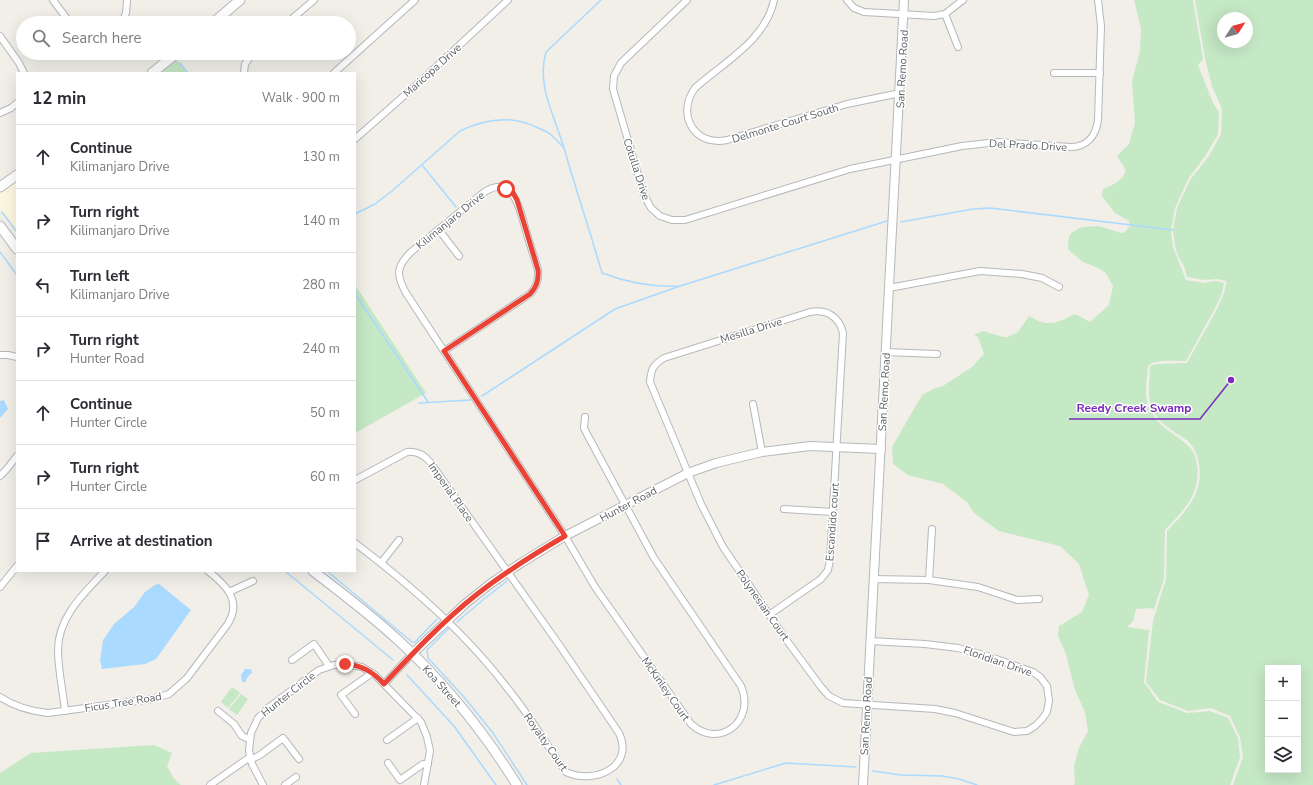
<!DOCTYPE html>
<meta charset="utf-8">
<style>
:root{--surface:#fff;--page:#f7f7f7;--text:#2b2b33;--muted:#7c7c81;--line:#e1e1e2}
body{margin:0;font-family:"Nunito Sans",sans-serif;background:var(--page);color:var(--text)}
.controls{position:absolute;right:12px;bottom:12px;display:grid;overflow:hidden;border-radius:0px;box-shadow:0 4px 16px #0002}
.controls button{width:36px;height:36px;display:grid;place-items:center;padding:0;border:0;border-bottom:1px solid var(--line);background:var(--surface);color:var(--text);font:20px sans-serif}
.compass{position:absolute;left:1217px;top:12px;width:36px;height:36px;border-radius:50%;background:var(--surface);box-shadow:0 4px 16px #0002;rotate:54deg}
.stop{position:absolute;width:12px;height:12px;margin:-9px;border:3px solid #ea4335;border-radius:50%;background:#fff}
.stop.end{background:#ea4335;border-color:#fff;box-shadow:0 1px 4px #0008}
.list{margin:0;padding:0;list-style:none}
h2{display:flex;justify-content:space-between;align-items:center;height:52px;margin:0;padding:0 16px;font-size:17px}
h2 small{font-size:13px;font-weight:400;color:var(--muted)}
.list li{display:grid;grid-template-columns:26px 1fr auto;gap:12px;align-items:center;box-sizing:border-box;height:64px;padding:0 16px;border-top:1px solid var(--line)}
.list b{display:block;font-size:15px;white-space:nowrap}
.list p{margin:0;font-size:13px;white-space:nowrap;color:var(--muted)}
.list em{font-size:13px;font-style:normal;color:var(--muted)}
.icon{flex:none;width:22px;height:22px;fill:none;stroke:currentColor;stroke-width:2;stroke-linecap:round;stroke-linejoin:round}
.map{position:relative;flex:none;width:1313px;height:785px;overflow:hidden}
.search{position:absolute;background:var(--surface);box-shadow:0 4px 16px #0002;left:16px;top:16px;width:340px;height:44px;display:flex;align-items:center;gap:10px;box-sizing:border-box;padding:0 14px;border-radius:22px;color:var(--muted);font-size:15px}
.panel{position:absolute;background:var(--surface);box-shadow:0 4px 16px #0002;left:16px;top:72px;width:340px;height:500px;border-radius:0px}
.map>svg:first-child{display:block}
.commercial{fill:#fef7e0}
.green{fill:#c5e8c5;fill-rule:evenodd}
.water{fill:#aadaff}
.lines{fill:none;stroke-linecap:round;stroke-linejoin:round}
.stream{stroke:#aadaff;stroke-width:1.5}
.minor-casing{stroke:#b5b8bc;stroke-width:8}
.tertiary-casing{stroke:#b5b8bc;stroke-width:10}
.secondary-casing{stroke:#b6babf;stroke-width:11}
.minor{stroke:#fff;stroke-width:6}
.tertiary{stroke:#fff;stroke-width:8}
.secondary{stroke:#fff;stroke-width:9}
.route{stroke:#ea4335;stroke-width:5}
.labels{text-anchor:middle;stroke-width:3;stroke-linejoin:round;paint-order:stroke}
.street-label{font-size:11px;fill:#5f6368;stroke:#fff}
.leader{fill:none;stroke:#7b2cbf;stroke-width:1.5}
.callout-dot{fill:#7b2cbf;stroke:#fff;stroke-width:1.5}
.callout-label{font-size:12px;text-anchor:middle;font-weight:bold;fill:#7b2cbf;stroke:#fff;stroke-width:3;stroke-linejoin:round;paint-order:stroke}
</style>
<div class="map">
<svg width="1313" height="785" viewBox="0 0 1313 785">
<rect width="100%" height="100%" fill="#f1efe8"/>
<!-- commercial -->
<path class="commercial" d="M17 178V235L3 216 0 208V191Z"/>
<!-- green -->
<g class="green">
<path d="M1134 0H1193L1203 59 1198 65 1213 103 1219 112 1218 134 1206 155 1188 179 1175 208 1171 231 1173 247 1186 280 1204 283 1216 281 1224 283 1221 296 1215 308 1186 361C1176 361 1153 359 1148 366 1147 379 1144 396 1149 408 1159 428 1172 431 1186 444 1193 449 1196 457 1197 465 1201 494 1183 511 1165 530L1164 579 1154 609 1150 608 1136 609 1133 621 1127 627 1149 630 1144 682 1158 702 1187 713 1210 711 1228 718 1238 738 1240 757 1230 785H1074L1075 781 1074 766 1079 748 1088 731 1085 712 1075 690 1066 654 1058 636 1059 626 1082 612 1089 595 1079 564 1060 546 999 531 974 513 967 502 943 484 908 475 893 464 892 447 922 395 933 389 943 386 972 367 984 354 978 337 974 335 983 331 1003 337H1008L1018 332 1029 316C1048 328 1057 323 1075 314L1090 322 1109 305 1113 286 1106 273 1098 268 1083 262 1071 252 1068 249 1069 237 1071 233 1082 227 1099 226 1121 233 1125 232 1130 226 1129 221 1115 213 1102 196 1103 189C1114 185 1123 180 1126 170L1117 156 1129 144 1135 123 1132 82 1140 51 1141 28Z"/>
<path d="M1195 0H1313V785H1233L1243 757 1240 737 1230 716 1211 708 1188 711 1160 700 1146 682 1153 621 1166 579 1167 531C1185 512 1204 494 1199 465 1198 456 1195 448 1188 441 1174 431 1157 423 1151 406 1147 393 1150 379 1150 366L1157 364 1187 363 1217 309 1223 296 1227 281 1217 279 1204 280 1187 277 1184 266 1178 256 1175 246 1173 230 1177 208 1190 180 1209 156 1221 134 1222 109 1212 86 1205 58ZM1223 18H1247V42H1223ZM1268 668H1298V770H1268Z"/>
<path d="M175 58 187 73H156Z"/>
<path d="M355 285 426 393 355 433Z"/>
<path d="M232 687 240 693 228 708 221 702Z"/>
<path d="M241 694 248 699 237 715 229 709Z"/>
<path d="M154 745 172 753 167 766 174 779 181 785H0V773L31 753Z"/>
</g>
<!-- water -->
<g class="water">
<path d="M4 400 8 409 0 418V401Z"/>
<path d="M159 584 191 610 156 659 145 664 102 669 100 660 103 640 114 624 134 607 145 592 155 585Z"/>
<path d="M245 669H251L252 674H250L246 680V682H242L241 675Z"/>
</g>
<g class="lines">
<!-- stream -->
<g class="stream">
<path d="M601 0 546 52C536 85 555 117 564 148 576 190 590 231 602 273 626 282 652 287 677 286"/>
<path d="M180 63 188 73"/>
<path d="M422 165 456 207"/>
<path d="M2 212 17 232"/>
<path d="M355 214 375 204 392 191 460 131C485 119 511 115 536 127 541 129 546 131 550 134 555 138 559 143 563 147"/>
<path d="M901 222 973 209 990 208 1173 230"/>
<path d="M0 252 17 275"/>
<path d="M355 294 428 402"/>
<path d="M482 396 615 309 680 286 887 221"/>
<path d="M419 403 470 400"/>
<path d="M285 571 393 660"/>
<path d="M327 571 412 642H415L437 619"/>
<path d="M457 622 484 599 507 581"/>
<path d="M449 628 427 650 428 658 464 697 493 733 527 785"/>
<path d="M407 675 454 726 496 785"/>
<path d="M873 771 901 775 942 776 959 779 977 785"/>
<path d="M617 779 621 785"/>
<path d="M714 785 786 763 856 767"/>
</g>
<defs>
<g id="minor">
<path d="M53 0 70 23"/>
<path d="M687 0 621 63 614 76 613 89 644 195 651 208 660 216 672 220H685L850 169 962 146 998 142 1070 147C1087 147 1096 136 1098 120L1101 26 1098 0"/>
<path d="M774 0C766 40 724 62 695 88 676 114 694 147 727 140L847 104 900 93"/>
<path d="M847 0 854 8 864 12 934 16 945 14 963 0"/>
<path d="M945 14 958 47"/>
<path d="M122 23 126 13 127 0"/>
<path d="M287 23 314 0"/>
<path d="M0 36 19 63 24 73"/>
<path d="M244 73 245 64 253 53"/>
<path d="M334 73 415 0"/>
<path d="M1054 73H1100"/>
<path d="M0 113 11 108 17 103"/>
<path d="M355 139 422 80 508 0"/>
<path d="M439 230 459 256"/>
<path d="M889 288 980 271 1022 274 1042 278 1059 287"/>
<path d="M444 351 530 294C537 287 539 280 538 270 534 257 530 244 526 231 520 209 513 172 483 193L411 252C396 267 396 275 406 293L565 536 595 587 691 724C719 750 756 721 741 686L654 558 588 436 584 428 585 417"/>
<path d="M886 352 937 354"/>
<path d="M0 355H8L17 357"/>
<path d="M753 404 762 452"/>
<path d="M0 476 6 470 17 456"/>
<path d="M355 480 407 452C417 451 424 455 430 462L560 646 619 733C635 767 594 785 566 772 547 746 532 719 512 694 468 635 413 587 355 543"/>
<path d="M784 509 833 512"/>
<path d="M381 563 399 540"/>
<path d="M874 579 929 580 978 587 1017 600 1039 599"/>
<path d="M929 580 932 529"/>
<path d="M0 587 17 566"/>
<path d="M229 592 253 581"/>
<path d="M769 615 821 579 828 570 830 560 843 333C839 316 826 309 810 312L664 358C653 365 651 369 650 382L701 504 723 547 785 638 821 687 829 696 843 703 935 709 955 713 1014 732 1027 731 1035 726 1042 719 1047 712 1049 701 1047 686 1040 677 1033 672 991 657 958 648 925 644 870 641"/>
<path d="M292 660 314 644 329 666"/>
<path d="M384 684 412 654"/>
<path d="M0 697C15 707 30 711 48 713L152 699 169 694 187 678 227 625C243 601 226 585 208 571"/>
<path d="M65 711C63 691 58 670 58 650 58 617 84 593 105 571"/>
<path d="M218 711 234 724 242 736 249 739"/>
<path d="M355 714 341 695 372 673"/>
<path d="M387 740 418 718"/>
<path d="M250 760 260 755 283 738 299 759"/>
<path d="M388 763 400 780 423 764H428"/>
<path d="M210 785 250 757"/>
<path d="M263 785 252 764 249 751 251 733 258 718 268 708 319 670 334 665 345 664 362 667 375 675 421 722 427 737 430 751 424 785"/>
<path d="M285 785 296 777"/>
</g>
<g id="tertiary">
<path d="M412 654 465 604 490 584 521 563 565 536 688 473 716 463 762 452 810 446 881 449"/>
<path d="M863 785 904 0"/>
</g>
<g id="secondary">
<path d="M213 23 240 0"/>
<path d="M152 73 177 53"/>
<path d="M0 187 17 175"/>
<path d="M0 226 17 249"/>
<path d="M313 571C342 593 371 615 398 640 444 682 484 732 517 785"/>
</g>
</defs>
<!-- minor casing -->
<use href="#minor" class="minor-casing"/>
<!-- tertiary casing -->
<use href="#tertiary" class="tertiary-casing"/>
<!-- secondary casing -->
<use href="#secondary" class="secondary-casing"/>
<!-- minor -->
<use href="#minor" class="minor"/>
<!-- tertiary -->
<use href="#tertiary" class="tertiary"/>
<!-- secondary -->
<use href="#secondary" class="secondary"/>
</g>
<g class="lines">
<!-- route -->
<path class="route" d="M345 664C362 665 373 672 384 684 413 653 443 621 476 595 504 573 534 554 565 536L444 351 530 294C537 287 539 280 538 270L517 200 513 193 506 189"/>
</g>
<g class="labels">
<!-- street labels -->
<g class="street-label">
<text transform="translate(902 69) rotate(-87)" y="4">San Remo Road</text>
<text transform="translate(432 70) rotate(-42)" y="4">Maricopa Drive</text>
<text transform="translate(785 123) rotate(-17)" y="4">Delmonte Court South</text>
<text transform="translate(1028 145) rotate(3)" y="4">Del Prado Drive</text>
<text transform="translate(637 169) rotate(72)" y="4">Cotulla Drive</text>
<text transform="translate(450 220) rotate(-39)" y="4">Kilimanjaro Drive</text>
<text transform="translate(751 330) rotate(-17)" y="4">Mesilla Drive</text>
<text transform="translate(884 392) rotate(-87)" y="4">San Remo Road</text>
<text transform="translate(451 492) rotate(55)" y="4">Imperial Place</text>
<text transform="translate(628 504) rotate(-28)" y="4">Hunter Road</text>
<text transform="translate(832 522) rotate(-86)" y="4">Escandido court</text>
<text transform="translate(763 605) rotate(55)" y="4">Polynesian Court</text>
<text transform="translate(998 661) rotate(19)" y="4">Floridian Drive</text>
<text transform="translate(442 686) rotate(48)" y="4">Koa Street</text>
<text transform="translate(666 689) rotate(55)" y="4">McKinley Court</text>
<text transform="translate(288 694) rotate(-38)" y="4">Hunter Circle</text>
<text transform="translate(123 702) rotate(-9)" y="4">Ficus Tree Road</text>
<text transform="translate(866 716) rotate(-87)" y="4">San Remo Road</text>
<text transform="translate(546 742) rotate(55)" y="4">Royalty Court</text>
</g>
</g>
<!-- callouts -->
<path class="leader" d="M1231 380L1200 419H1069"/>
<circle class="callout-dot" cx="1231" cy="380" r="4"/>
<g class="callout-label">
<text x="1134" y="412">Reedy Creek Swamp</text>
</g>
</svg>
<div class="controls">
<button>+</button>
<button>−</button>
<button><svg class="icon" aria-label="layers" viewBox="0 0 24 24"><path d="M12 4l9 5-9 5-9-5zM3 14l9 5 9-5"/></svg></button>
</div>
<svg class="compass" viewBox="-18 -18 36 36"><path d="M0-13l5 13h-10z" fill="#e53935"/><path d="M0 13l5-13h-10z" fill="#7c7c81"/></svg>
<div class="stop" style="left:506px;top:189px"></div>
<div class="stop end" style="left:345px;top:664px"></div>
<div class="search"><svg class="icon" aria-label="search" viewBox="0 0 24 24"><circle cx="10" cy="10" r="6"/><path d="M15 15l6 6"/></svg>Search here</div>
<section class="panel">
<h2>12 min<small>Walk · 900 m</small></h2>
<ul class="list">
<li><svg class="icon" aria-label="ahead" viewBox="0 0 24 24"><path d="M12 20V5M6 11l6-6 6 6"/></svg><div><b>Continue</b><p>Kilimanjaro Drive</p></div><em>130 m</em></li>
<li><svg class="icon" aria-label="right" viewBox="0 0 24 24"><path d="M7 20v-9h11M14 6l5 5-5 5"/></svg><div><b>Turn right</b><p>Kilimanjaro Drive</p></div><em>140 m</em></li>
<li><svg class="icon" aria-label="left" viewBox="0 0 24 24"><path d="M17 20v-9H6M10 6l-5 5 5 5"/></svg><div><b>Turn left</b><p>Kilimanjaro Drive</p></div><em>280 m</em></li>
<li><svg class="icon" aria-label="right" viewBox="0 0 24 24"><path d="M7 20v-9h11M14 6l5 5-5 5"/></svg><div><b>Turn right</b><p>Hunter Road</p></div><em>240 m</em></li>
<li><svg class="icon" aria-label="ahead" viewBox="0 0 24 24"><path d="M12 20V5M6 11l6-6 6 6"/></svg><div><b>Continue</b><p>Hunter Circle</p></div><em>50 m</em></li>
<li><svg class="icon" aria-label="right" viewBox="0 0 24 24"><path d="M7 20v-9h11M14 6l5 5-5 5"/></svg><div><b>Turn right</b><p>Hunter Circle</p></div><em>60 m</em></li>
<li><svg class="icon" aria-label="arrive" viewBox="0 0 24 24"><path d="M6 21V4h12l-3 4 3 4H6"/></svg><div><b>Arrive at destination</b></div></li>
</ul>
</section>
</div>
